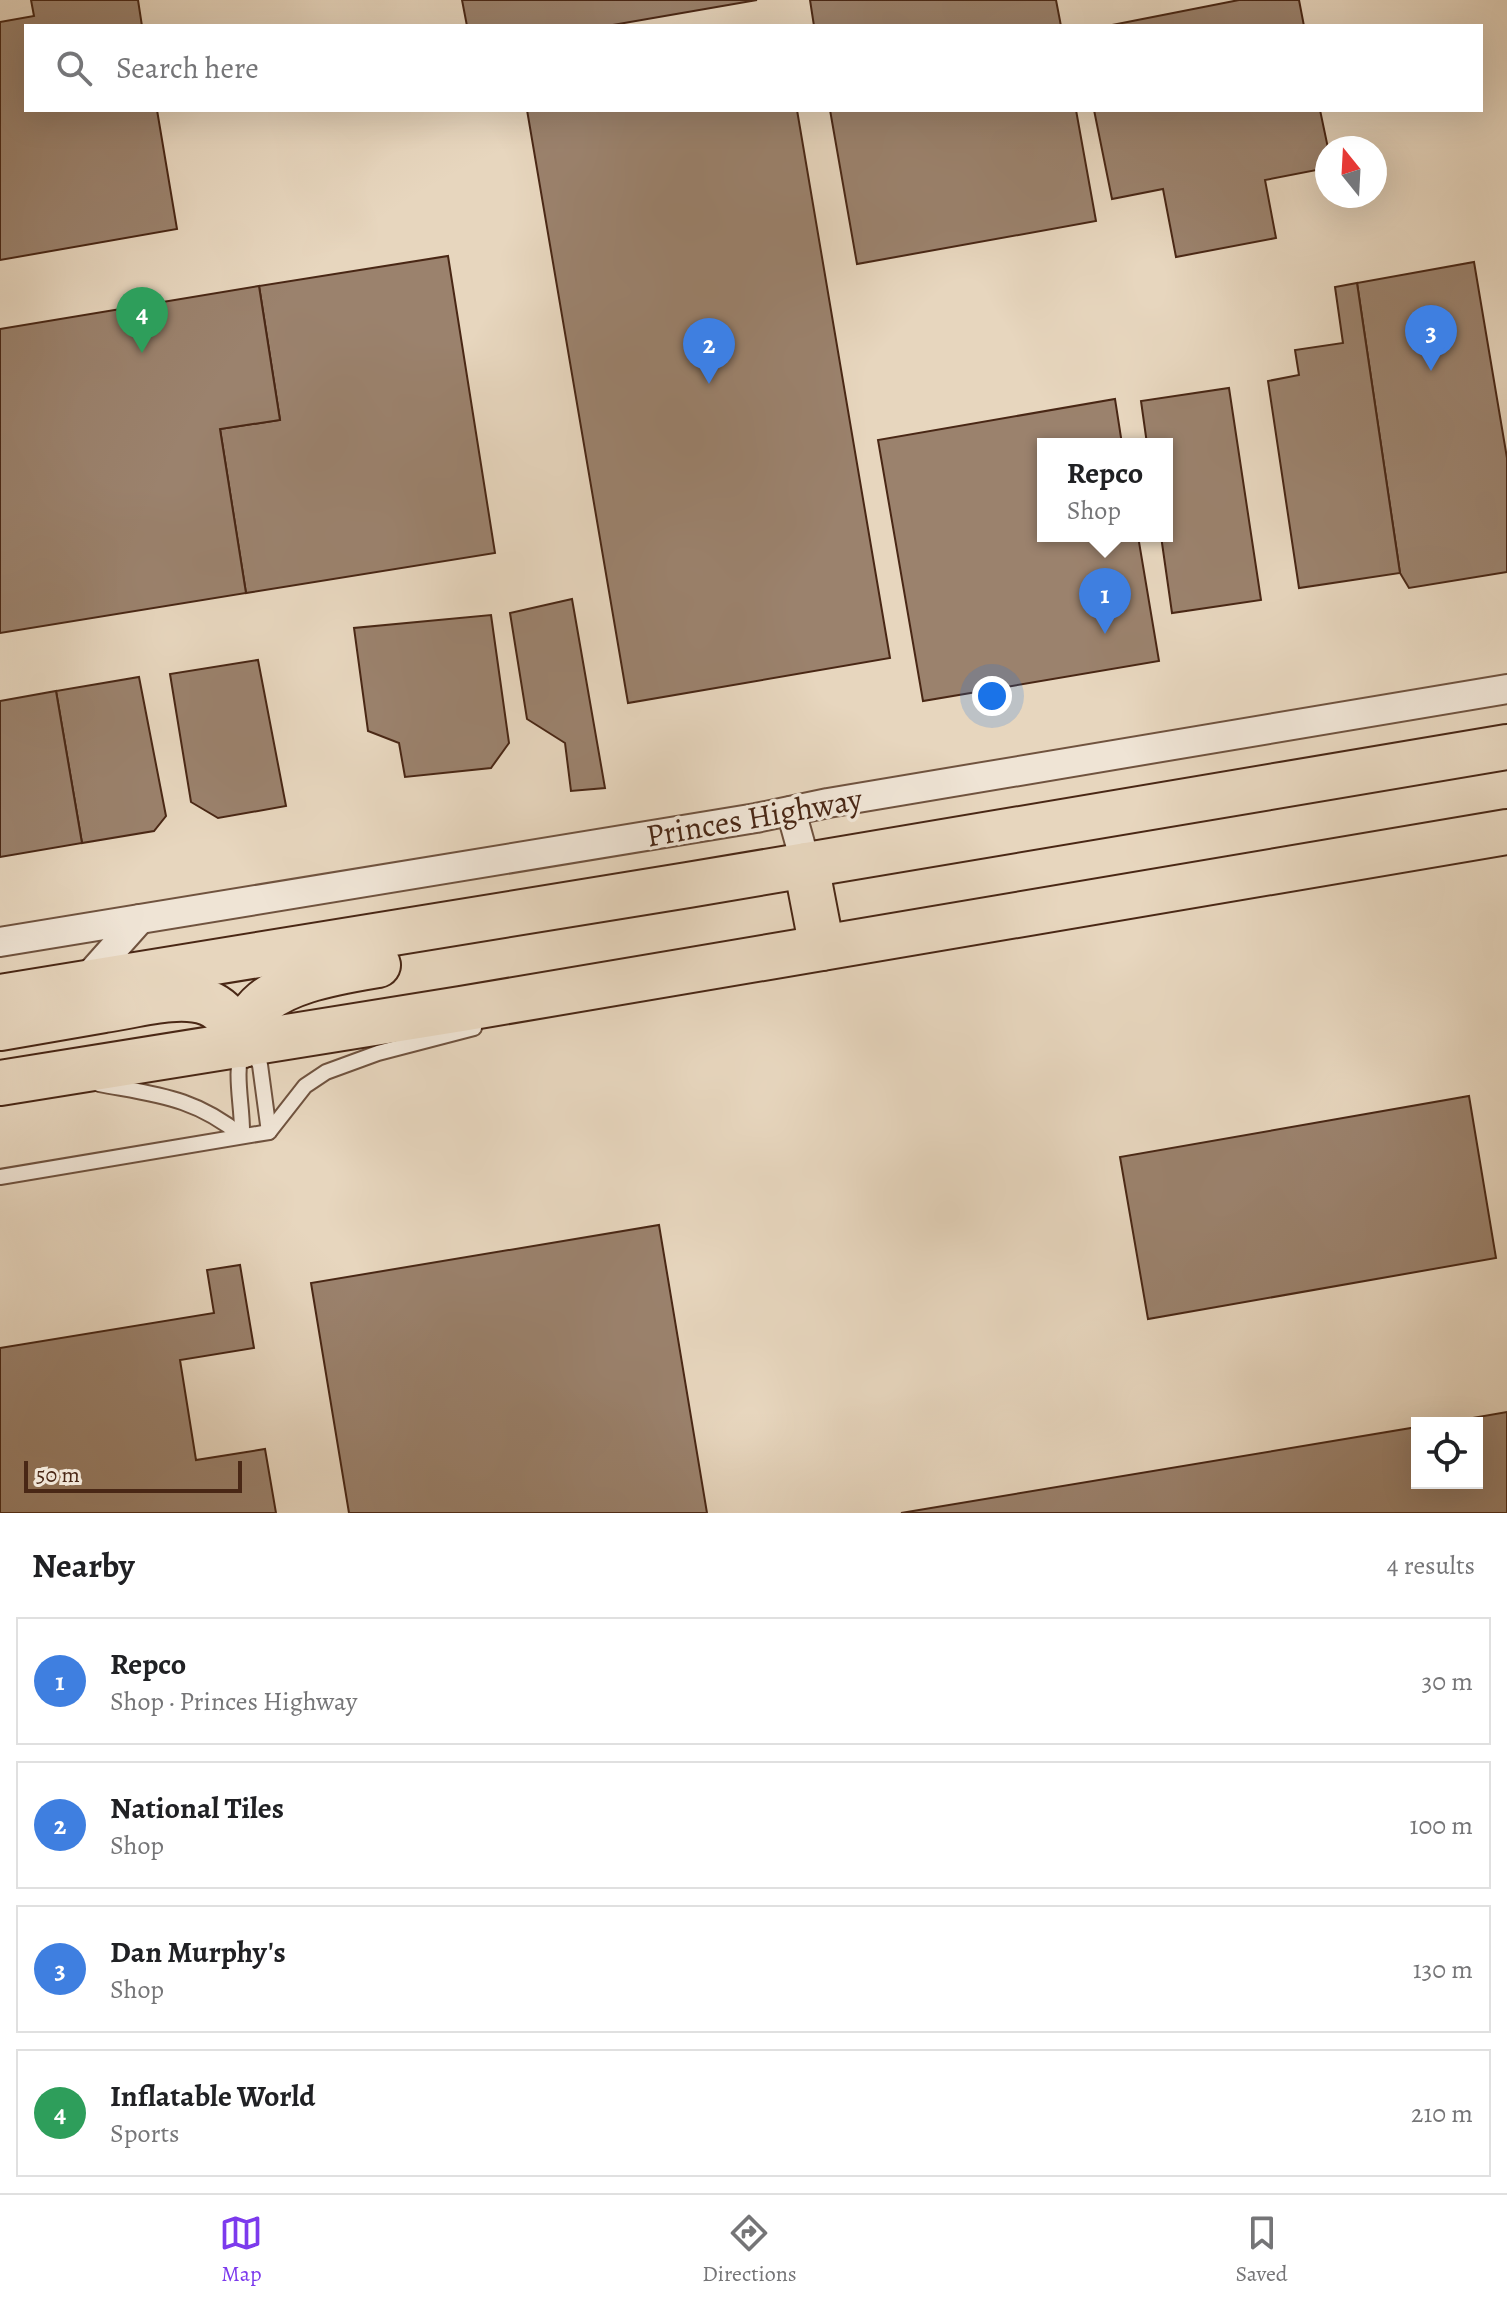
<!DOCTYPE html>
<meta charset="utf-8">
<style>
:root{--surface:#fff;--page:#f6f6f6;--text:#202124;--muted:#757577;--line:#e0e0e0;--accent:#7c3aed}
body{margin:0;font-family:Alegreya,serif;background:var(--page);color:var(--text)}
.controls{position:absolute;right:24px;bottom:24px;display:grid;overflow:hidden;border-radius:0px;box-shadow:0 8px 32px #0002}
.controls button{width:72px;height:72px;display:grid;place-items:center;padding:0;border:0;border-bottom:2px solid var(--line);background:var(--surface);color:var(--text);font:40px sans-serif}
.compass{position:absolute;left:1315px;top:136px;width:72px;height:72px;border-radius:50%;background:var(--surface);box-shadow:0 8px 32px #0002;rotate:342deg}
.scale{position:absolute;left:24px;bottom:20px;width:218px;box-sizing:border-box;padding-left:8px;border:4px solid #492715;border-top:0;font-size:22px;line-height:28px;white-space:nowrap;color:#492715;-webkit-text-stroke:6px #efe4d5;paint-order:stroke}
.you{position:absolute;left:992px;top:696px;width:28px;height:28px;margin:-20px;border:6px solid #fff;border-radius:50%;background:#1a73e8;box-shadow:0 0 0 12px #1a73e833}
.badge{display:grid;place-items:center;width:52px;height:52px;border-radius:50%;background:var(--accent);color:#fff;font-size:26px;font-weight:700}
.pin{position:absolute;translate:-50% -66px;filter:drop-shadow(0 2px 4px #0008)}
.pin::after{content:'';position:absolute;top:42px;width:28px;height:24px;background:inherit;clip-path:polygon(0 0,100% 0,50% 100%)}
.popup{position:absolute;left:1037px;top:438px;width:136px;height:104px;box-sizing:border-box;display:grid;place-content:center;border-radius:0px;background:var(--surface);filter:drop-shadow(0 2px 6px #0005);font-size:26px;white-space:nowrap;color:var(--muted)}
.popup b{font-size:30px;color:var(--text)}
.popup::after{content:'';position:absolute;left:50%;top:100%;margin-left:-16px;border:16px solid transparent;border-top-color:var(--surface)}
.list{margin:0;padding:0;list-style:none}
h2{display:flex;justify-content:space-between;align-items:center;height:104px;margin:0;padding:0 32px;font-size:34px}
h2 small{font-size:26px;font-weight:400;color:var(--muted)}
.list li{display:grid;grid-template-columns:52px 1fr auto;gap:24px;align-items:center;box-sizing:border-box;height:128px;margin:0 16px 16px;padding:0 16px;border:2px solid var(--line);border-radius:0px}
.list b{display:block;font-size:30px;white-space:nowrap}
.list p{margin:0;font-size:26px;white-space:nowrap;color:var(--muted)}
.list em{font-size:26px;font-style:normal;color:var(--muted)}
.icon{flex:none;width:44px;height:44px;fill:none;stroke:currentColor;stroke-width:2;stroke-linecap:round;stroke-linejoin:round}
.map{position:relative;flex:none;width:1507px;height:1513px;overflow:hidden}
.search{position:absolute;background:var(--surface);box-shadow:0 8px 32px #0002;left:24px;right:24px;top:24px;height:88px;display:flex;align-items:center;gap:20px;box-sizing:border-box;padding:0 28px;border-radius:0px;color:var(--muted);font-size:30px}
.sheet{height:680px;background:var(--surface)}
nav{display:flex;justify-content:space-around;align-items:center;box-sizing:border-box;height:112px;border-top:2px solid var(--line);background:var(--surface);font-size:22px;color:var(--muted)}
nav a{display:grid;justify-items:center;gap:4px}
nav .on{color:var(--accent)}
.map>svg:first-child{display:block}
.building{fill:#9b826d;stroke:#492715;stroke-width:2}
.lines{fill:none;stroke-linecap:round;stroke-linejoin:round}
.lane-casing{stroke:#70533f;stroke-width:18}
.street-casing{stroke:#70533f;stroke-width:32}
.highway-casing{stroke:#492715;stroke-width:48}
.lane{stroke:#efe4d5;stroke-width:14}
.street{stroke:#efe4d5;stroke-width:28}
.highway{stroke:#e7d6be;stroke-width:44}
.labels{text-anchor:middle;stroke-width:7;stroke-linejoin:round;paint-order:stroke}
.street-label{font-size:32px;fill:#492715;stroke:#efe4d5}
</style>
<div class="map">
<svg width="1507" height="1513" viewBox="0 0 1507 1513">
<rect width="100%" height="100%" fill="#e7d6be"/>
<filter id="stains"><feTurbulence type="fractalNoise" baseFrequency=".0025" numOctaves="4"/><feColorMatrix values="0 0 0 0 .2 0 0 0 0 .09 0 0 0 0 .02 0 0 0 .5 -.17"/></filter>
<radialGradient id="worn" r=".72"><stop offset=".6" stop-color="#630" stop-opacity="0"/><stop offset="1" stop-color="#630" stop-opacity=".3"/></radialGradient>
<!-- building -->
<g class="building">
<path d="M31 0H138L142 26H26V110H157L177 229 0 260V22L34 16Z"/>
<path d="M462 0H757L607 26H467Z"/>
<path d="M810 0H1056L1061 26H814Z"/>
<path d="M1239 0H1299L1304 26H1107Z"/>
<path d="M527 110H797L890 658 628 703Z"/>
<path d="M830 110H1076L1096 221 857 264Z"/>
<path d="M1094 110H1320L1328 148 1327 168 1265 180 1276 238 1176 257 1163 189 1112 199Z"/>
<path d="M448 256 495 553 246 593 220 429 280 420 259 286Z"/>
<path d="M1474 262 1507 458V572L1409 588 1400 573 1357 283Z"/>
<path d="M1357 283 1400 573 1299 588 1268 381 1299 375 1295 350 1343 343 1335 287Z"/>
<path d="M259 286 280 420 220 429 246 593 0 633V329Z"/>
<path d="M1229 388 1261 600 1172 613 1161 536H1167V444H1147L1141 401Z"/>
<path d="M1115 399 1122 444H1043V536H1138L1159 661 923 701 878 440Z"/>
<path d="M572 599 605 788 571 791 565 743 527 719 510 613Z"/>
<path d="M491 615 509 743 491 768 405 777 399 743 368 731 354 628Z"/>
<path d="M258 660 286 806 218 818 191 802 170 674Z"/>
<path d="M139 677 166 816 154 831 82 843 56 691Z"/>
<path d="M56 691 82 843 0 857V701Z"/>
<path d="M1469 1096 1496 1258 1148 1319 1120 1157Z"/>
<path d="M659 1225 707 1513H349L311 1283Z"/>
<path d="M240 1265 254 1348 180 1360 196 1460 265 1449 276 1513H0V1348L214 1313 207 1270Z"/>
<path d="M1507 1412V1513H901L1417 1427V1483H1477V1423H1444Z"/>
</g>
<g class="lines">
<defs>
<g id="lane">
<path d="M99 1084C157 1095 194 1097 242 1136"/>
<path d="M242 1136C243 1105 233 1075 243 1045L256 1057 260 1065 269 1132"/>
<path d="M0 1177 269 1132 305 1086 326 1072 378 1053 474 1028"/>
</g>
<g id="street">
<path d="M791 811 806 865"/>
<path d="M0 942 756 818 828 803 1507 689"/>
<path d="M83 983 140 919"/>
</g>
<g id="highway">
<path d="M806 865 822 948"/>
<path d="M0 997 688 885 1507 747"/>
<path d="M0 1028C35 1022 69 1016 104 1010 134 1006 179 992 208 1003 226 1010 236 1028 243 1045"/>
<path d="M243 1045C245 1034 246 1024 252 1015 273 981 342 971 378 965"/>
<path d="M0 1083 461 1009 1507 832"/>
</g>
</defs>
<!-- lane casing -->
<use href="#lane" class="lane-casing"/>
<!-- street casing -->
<use href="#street" class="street-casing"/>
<!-- highway casing -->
<use href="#highway" class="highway-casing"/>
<!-- lane -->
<use href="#lane" class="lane"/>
<!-- street -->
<use href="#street" class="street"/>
<!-- highway -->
<use href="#highway" class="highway"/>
</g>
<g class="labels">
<!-- street labels -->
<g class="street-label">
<text transform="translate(754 817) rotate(-10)" y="11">Princes Highway</text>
</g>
</g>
<rect width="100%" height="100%" filter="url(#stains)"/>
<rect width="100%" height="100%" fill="url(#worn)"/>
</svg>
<div class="controls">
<button><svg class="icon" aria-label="locate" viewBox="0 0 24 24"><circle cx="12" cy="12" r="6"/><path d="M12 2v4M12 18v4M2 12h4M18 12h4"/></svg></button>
</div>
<svg class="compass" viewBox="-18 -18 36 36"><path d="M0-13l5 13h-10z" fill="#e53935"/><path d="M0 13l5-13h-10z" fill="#757577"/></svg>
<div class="scale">50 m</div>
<div class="you"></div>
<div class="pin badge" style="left:1105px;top:634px;background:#3f7fe0">1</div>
<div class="popup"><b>Repco</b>Shop</div>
<div class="pin badge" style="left:709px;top:384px;background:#3f7fe0">2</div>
<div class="pin badge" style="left:1431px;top:371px;background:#3f7fe0">3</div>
<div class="pin badge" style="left:142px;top:353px;background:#2e9e5b">4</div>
<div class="search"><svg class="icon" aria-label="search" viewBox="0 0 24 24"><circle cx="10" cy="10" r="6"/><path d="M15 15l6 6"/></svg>Search here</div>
</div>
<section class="sheet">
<h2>Nearby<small>4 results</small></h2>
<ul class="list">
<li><span class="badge" style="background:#3f7fe0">1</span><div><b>Repco</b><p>Shop · Princes Highway</p></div><em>30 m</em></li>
<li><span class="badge" style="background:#3f7fe0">2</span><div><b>National Tiles</b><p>Shop</p></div><em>100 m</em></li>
<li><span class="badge" style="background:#3f7fe0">3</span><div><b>Dan Murphy's</b><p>Shop</p></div><em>130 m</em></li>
<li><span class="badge" style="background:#2e9e5b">4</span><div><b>Inflatable World</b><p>Sports</p></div><em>210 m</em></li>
</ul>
</section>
<nav>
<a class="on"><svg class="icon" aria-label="map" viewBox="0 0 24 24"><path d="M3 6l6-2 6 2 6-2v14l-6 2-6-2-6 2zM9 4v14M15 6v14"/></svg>Map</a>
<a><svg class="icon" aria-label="directions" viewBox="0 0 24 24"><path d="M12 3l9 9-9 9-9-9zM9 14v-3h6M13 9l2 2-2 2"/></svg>Directions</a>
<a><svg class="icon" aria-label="saved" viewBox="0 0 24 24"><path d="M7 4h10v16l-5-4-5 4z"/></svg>Saved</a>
</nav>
